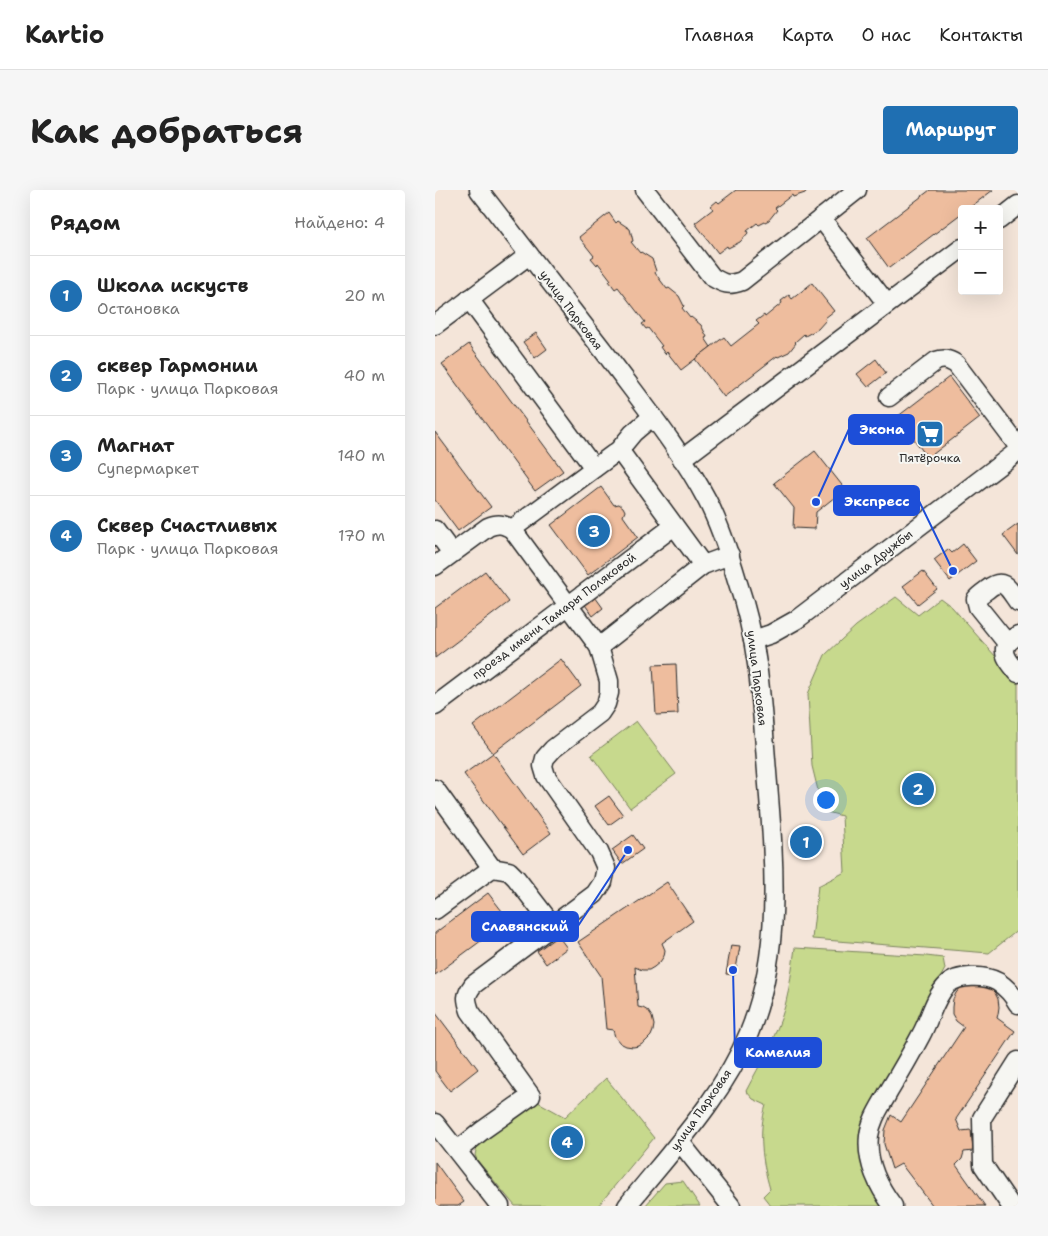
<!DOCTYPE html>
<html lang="ru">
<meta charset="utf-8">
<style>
:root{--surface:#fff;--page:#f6f6f6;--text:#222;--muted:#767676;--line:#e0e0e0;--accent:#1f6fb2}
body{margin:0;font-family:"Shantell Sans",sans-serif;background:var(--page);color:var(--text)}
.controls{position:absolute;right:15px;top:15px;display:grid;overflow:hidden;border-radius:5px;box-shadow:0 5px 20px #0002}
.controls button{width:45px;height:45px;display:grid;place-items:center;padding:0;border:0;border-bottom:1px solid var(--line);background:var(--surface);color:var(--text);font:25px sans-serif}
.you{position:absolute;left:390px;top:609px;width:18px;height:18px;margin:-12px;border:4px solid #fff;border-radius:50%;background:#1a73e8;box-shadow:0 0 0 8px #1a73e833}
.badge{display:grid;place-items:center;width:32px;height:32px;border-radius:50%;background:var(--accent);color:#fff;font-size:16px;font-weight:700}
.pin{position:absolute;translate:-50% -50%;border:2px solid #fff;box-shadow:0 1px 5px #0006}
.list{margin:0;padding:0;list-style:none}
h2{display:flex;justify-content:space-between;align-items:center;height:65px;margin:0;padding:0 20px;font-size:21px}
h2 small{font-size:16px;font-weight:400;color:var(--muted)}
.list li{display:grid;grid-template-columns:32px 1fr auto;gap:15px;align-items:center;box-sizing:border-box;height:80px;padding:0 20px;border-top:1px solid var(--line)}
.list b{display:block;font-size:19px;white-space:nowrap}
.list p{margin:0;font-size:16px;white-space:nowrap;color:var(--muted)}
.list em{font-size:16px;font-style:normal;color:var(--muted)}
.map{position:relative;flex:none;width:583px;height:1016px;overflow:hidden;border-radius:5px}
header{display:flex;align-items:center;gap:30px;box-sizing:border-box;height:70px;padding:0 25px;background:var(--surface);border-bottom:1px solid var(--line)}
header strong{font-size:24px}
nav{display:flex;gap:28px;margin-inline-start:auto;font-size:18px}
.intro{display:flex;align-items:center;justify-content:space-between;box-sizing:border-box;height:120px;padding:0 30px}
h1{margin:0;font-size:35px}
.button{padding:12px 22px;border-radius:5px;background:var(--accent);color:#fff;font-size:18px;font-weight:700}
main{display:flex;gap:30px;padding:0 30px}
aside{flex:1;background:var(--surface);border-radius:5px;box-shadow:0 5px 20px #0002}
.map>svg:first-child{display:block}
.green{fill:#c7d98d;stroke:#79825c}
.building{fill:#eebd9e;stroke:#2b2b2b}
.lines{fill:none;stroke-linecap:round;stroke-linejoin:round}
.minor-casing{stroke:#2b2b2b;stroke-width:21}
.minor{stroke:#f6f6f2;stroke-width:18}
.labels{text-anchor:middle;stroke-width:4;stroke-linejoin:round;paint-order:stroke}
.street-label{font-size:12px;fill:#2b2b2b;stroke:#f6f6f2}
.poi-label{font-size:12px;fill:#2b2b2b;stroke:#f6f6f2}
.leader{fill:none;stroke:#1d4ed8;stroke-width:2}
.callout-dot{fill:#1d4ed8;stroke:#f6f6f2;stroke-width:2}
.callout{fill:#1d4ed8;stroke:#1d4ed8;stroke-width:2}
.callout-label{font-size:14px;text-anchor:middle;font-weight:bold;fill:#fff}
</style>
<header>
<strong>Kartio</strong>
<nav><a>Главная</a><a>Карта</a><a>О нас</a><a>Контакты</a></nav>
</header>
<div class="intro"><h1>Как добраться</h1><a class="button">Маршрут</a></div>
<main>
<aside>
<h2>Рядом<small>Найдено: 4</small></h2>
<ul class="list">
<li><span class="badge">1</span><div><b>Школа искуств</b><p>Остановка</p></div><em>20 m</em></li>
<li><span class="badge">2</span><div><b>сквер Гармонии</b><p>Парк · улица Парковая</p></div><em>40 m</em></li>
<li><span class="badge">3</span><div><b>Магнат</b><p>Супермаркет</p></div><em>140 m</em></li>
<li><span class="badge">4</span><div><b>Сквер Счастливых</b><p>Парк · улица Парковая</p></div><em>170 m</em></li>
</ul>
</aside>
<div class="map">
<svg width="583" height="1016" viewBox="0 0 583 1016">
<rect width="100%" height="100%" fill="#f4e5d9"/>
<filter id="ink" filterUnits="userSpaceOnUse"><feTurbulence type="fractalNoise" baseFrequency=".02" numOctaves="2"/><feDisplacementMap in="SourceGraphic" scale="10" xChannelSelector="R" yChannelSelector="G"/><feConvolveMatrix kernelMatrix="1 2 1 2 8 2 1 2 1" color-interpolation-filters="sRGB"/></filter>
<g filter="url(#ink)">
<!-- green -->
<g class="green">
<path d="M461 407 483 425 505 408 517 417 583 492V740L554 763 377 749 383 696 410 682 407 626 388 621 377 576 373 504 390 465 421 436Z"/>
<path d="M201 531 241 584 195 618 156 565Z"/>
<path d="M360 758 491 766 508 768 510 779 500 797 476 848 434 919 450 1016H336L328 1006 335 999C327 972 323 942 331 915L318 909 311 901C325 874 342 846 350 816 355 797 357 778 360 758Z"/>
<path d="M171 888 219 948 163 1016H80L42 970 40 965 42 956 103 912 130 927Z"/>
<path d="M248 991 265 1016H210L230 993Z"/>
</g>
<!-- building -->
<g class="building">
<path d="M301 0H372L370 3 358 7 357 5 340 18 342 20 334 30 324 35 322 33 312 41 313 43 305 52 293 58 292 56 283 63 260 33 278 19 276 16 282 11 284 13Z"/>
<path d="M495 0H558L533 19H527V23L454 78 432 48Z"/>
<path d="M174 23 181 33 183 31 195 39 198 51 196 52 205 63 206 62 217 69 221 81 220 83 232 99 234 98 244 106 249 116 247 118 255 128 256 127 266 135 272 147 270 148 276 157 246 180 232 162 230 164 225 157 227 156 213 138 211 139 207 134 210 132 183 97 180 99 174 91 176 90 163 73 162 75 156 68 159 66 144 47Z"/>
<path d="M377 93 399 121 390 128 391 130 383 139 370 146 369 144 360 152 361 153 354 162 343 167 342 166 289 207 260 169 289 147 296 156 324 134 321 131 329 125 330 127 347 113 346 111 354 105 357 109Z"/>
<path d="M101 143 112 159 100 168 88 152Z"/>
<path d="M34 154 128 281 100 301 7 174Z"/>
<path d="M441 169 451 183 433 197 422 184Z"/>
<path d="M514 187 545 228 493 268 462 227Z"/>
<path d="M0 242 56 317 23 341 0 310Z"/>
<path d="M380 261 410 299 381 322 380 339 358 338 359 318 339 293Z"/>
<path d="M166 297 179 315 184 314 188 317 190 321 188 326 203 347 153 385 116 335Z"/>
<path d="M583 334V365L568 345Z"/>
<path d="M528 354 541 371 515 391 499 370 513 359 517 363Z"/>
<path d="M50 381 74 412 0 468V418Z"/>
<path d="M488 381 502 399 483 414 468 396Z"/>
<path d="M158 404 168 418 158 426 148 412Z"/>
<path d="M126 469 146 496 58 563 38 536Z"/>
<path d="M241 474 243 524 221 525 218 475Z"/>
<path d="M58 563 116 643 88 664 29 584Z"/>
<path d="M174 606 188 625 174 635 160 616Z"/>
<path d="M366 639H374L375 664H367Z"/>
<path d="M198 645 208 659 187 674 177 660Z"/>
<path d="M232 692 258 731 227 753 230 760 229 766 225 772 219 777 214 780H207L200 777 203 817 208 818 213 821 217 827 219 835 218 841 216 846 210 852 204 856 198 857 191 856 185 853 180 847 178 840 171 839 166 786 143 752Z"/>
<path d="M53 703 74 730 0 785V743Z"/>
<path d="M123 746 132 758 111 774 102 761Z"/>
<path d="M296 755 305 756 300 785 291 784Z"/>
<path d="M533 794 555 797 560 803 563 809 564 817 563 824 562 828 580 841 521 929 526 941 536 940 538 961 529 962 527 969 521 975 550 1016H498L466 974 457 979 449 954 450 940 456 925 466 932 529 837 521 831 517 824V817L518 809 521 803 526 797Z"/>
<path d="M0 822 43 879 15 901 0 881Z"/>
<path d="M0 972 29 1012 23 1016H0Z"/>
</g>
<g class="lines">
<defs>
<g id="minor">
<path d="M44 0C87 56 130 112 174 168 208 214 245 259 272 310 285 335 294 363 302 390 311 417 318 445 322 474 327 510 329 546 332 582 339 669 348 760 314 843 287 908 236 961 192 1016"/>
<path d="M210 0 277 87C289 94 293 96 307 91L422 0"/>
<path d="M386 28 452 114"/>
<path d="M564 30 583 15"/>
<path d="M34 109 159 278"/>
<path d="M0 135 94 65"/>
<path d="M454 207 501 171C510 168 514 170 521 174L583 256"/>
<path d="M184 260 268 375"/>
<path d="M247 269 527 58"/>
<path d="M0 340 17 363"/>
<path d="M0 376 53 337C63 333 68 334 77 339L184 260 198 243 218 226"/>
<path d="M583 445C580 447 575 450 573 453 564 463 577 475 583 483"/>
<path d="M318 450 336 444 361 430 583 261"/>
<path d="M572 453 543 417 541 409C544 405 549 402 553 399 569 386 574 400 583 412"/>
<path d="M164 457 268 375 295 365"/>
<path d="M0 516 239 336"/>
<path d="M0 599 57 678 74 681 81 688 118 736"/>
<path d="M0 720 57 678"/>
<path d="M0 933 65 1016"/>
<path d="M245 952 296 1016"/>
<path d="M19 957 28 956 48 940 96 906 35 821C31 809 30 806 38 795L160 704 168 692 171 678 164 662 111 586 108 576 110 568 118 559 165 523 171 514 174 503V491L164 457 77 339"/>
<path d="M458 1016C443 996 431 972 434 946 436 929 446 916 454 901 465 883 476 864 486 845 495 829 499 808 512 795 523 784 551 785 563 792 572 798 578 805 583 814"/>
<path d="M576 1016 548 975 547 928 583 871"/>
</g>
</defs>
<!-- minor casing -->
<use href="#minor" class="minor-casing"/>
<!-- minor -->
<use href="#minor" class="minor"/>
</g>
</g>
<!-- icons -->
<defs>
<symbol id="supermarket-square" viewBox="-11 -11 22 22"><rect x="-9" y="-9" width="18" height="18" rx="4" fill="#1f6fb2" stroke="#f6f6f2"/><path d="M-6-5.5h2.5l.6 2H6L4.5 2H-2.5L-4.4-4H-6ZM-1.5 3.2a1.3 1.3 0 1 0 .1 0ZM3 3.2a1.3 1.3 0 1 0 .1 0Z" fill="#fff"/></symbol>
</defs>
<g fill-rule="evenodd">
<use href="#supermarket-square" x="479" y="228" width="32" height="32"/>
</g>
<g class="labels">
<!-- street labels -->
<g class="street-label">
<text transform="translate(136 120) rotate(53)" y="4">улица Парковая</text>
<text transform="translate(441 369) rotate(-37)" y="4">улица Дружбы</text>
<text transform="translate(119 426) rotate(-37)" y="4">проезд имени Тамары Поляковой</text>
<text transform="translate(322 488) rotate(83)" y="4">улица Парковая</text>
<text transform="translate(266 920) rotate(-55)" y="4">улица Парковая</text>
</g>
<!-- poi labels -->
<g class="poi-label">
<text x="495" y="272">Пятёрочка</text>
</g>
</g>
<!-- callouts -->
<path class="leader" d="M381 312L414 239M518 381L484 311M193 660L143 736M298 780L300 862"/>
<g class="callout-dot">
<circle cx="381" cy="312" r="5"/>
<circle cx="518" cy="381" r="5"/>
<circle cx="193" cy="660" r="5"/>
<circle cx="298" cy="780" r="5"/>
</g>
<g class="callout">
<rect x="414" y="225" width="65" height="29" rx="5"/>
<rect x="399" y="296" width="85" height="29" rx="5"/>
<rect x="37" y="722" width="106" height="29" rx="5"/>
<rect x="300" y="848" width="86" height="29" rx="5"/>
</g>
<g class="callout-label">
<text x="447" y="244">Экона</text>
<text x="442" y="316">Экспресс</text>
<text x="90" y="741">Славянский</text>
<text x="343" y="867">Камелия</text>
</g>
</svg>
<div class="controls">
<button>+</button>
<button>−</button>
</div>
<div class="you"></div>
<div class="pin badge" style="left:371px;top:652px">1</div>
<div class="pin badge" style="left:483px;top:599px">2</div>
<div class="pin badge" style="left:159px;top:341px">3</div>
<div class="pin badge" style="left:132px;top:952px">4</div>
</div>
</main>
